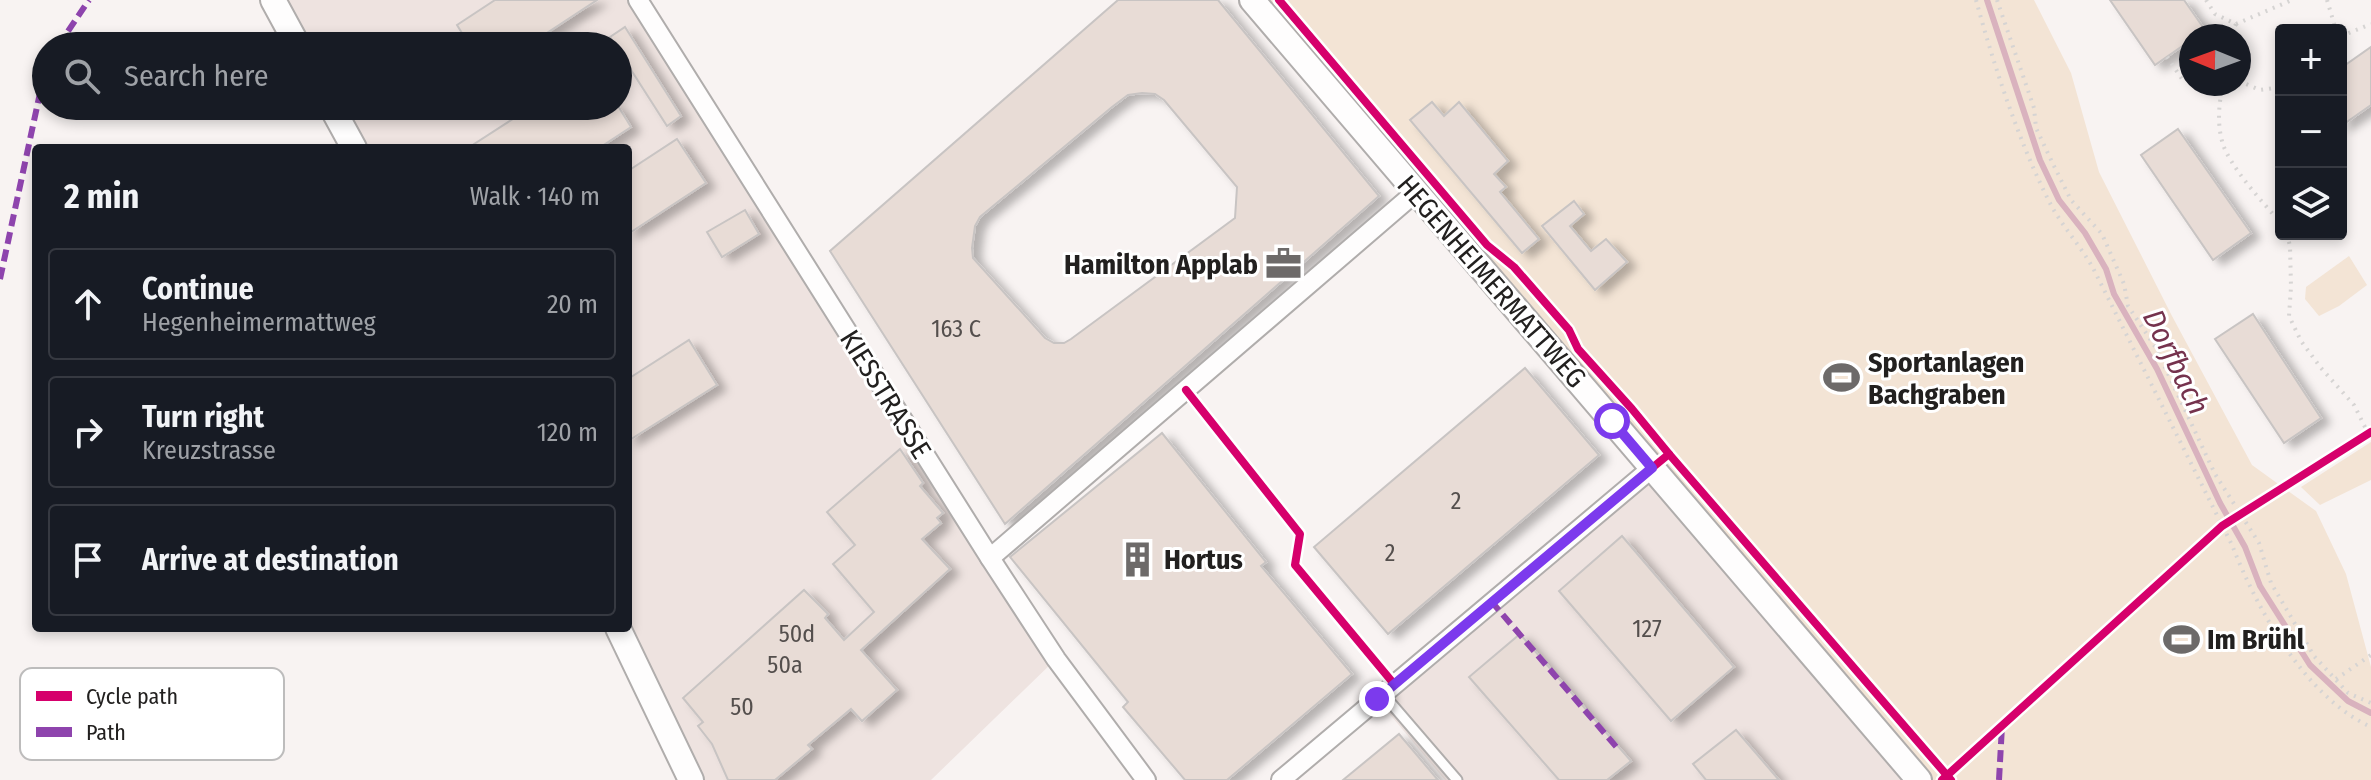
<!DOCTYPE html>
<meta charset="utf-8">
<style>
:root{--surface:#171b24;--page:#242831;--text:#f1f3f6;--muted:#9ea1a6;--line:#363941}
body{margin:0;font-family:"Fira Sans Condensed",sans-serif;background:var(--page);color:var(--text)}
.controls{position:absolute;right:24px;top:24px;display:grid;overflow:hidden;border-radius:8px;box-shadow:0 4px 12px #0003}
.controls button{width:72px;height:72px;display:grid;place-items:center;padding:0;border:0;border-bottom:2px solid var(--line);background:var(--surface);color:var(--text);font:40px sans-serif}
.compass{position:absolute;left:2179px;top:24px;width:72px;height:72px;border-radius:50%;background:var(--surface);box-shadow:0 4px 12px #0003;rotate:271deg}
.stop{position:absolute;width:24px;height:24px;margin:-18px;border:6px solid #7c3aed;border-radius:50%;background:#fff}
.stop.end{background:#7c3aed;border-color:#fff;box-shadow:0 2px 8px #0008}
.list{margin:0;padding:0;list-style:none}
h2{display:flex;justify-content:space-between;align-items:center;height:104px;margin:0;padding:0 32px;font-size:34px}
h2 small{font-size:26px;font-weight:400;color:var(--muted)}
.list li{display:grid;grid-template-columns:52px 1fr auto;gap:24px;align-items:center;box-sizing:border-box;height:112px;margin:0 16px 16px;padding:0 16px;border:2px solid var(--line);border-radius:8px}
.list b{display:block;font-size:30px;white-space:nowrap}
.list p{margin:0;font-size:26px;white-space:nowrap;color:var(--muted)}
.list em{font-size:26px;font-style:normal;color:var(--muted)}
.icon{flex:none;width:44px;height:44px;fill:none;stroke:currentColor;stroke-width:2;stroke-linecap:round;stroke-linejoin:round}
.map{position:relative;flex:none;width:2371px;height:780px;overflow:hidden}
.search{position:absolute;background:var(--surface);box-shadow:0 4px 12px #0003;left:32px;top:32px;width:600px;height:88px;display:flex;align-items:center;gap:20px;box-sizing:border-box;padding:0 28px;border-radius:44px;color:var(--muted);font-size:30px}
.panel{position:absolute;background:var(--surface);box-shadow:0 4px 12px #0003;left:32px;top:144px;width:600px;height:488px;border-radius:8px}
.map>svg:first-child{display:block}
.built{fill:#eee3e0}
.green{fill:#f3e4d5}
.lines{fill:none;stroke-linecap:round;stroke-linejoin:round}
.stream{stroke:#d9b2be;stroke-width:6}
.building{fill:#e8dcd6;stroke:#c8c4c3;stroke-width:2;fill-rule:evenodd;filter:url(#shadow)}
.service-casing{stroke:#b0adac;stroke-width:13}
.minor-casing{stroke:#b0adac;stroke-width:22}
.tertiary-casing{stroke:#b0adac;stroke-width:28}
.path{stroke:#d6d4d3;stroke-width:4;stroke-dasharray:2 6;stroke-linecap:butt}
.service{stroke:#fefdfd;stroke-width:9}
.minor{stroke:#fefdfd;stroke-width:18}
.tertiary{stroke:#fefdfd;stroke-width:24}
.quiet{stroke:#8e44ad;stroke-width:6;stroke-dasharray:12 6;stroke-linecap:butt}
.cycleway-casing{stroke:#fff;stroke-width:13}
.cycleway{stroke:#d6006c;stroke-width:8}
.route{stroke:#7c3aed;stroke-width:10}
.labels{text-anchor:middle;stroke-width:6;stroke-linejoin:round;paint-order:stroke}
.number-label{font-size:24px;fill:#544f4d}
.poi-label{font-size:28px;font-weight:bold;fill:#22201f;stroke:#fff;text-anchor:start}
.street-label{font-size:28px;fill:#22201f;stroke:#fff}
.water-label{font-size:30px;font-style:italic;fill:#75324d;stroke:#fff}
.key{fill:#fff;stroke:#bdbcbc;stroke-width:2}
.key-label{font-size:22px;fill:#22201f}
</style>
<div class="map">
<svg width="2371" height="780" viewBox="0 0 2371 780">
<defs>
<filter id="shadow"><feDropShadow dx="9" dy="5" stdDeviation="4" flood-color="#0004"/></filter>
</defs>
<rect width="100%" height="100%" fill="#f8f3f2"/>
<!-- built -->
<g class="built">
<path d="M262 0H638L1056 659 931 780H690L605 628H628V148H343L320 106H618V46H287Z"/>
<path d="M1652 468 1919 780H1445L1377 699Z"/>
</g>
<!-- green -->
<g class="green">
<path d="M1252 0H2034L2071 73 2099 172 2172 316 2252 465 2316 511 2346 574 2371 667V780H1919Z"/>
<path d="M2349 256 2367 285 2339 306 2319 316 2305 299 2306 287Z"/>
<path d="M2371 442V480L2320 505 2301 487Z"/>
</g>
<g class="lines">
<!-- stream -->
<path class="stream" d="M1987 0 2040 160 2059 200 2085 233 2106 269 2114 294 2157 369 2220 503 2245 547 2260 586 2310 665 2348 701 2371 713"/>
</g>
<!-- building -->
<g class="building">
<path d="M495 0H597L527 46H470L457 25Z"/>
<path d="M1118 0H1218L1379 196 1005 524 830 251ZM1142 93 1155 94 1164 100 1237 187 1235 218 1071 339 1064 343H1054L1045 338 973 258 972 248 975 226 980 217 1112 107 1128 95Z"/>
<path d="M2110 0H2184L2205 30 2197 36H2191V40L2155 65Z"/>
<path d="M625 27 681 116 667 126 610 37Z"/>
<path d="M2371 47V105L2341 126V68Z"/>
<path d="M1432 102 1444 116 1459 102 1508 161 1494 174 1506 187 1500 192 1539 239 1522 253 1410 120Z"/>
<path d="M533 106H618L631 127 599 148H468Z"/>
<path d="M2178 129 2251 233 2213 260 2141 155Z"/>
<path d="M677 139 706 183 628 234V171Z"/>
<path d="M1574 201 1584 214 1570 226 1591 251 1606 239 1627 262 1595 290 1542 226Z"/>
<path d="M745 210 759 234 722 257 707 232Z"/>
<path d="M2253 314 2321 418 2284 443 2215 339Z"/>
<path d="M689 340 717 385 628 441V379Z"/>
<path d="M1525 368 1599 455 1388 634 1314 547Z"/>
<path d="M1162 433 1266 562 1261 566 1352 674 1227 780H1185L1123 707 1128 702 1010 557Z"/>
<path d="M900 449 923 483 920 486 943 513 937 518 941 523 922 539 950 569 861 650 897 690 862 721 851 709 808 745 812 749 775 780H728L712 744 698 726 703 722 683 698 804 590 828 614 825 618 844 640 874 612 833 564 855 545 827 512Z"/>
<path d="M1622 536 1734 667 1671 721 1559 591Z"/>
<path d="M1520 634 1631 761 1607 780H1559L1469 677Z"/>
<path d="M1736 730 1779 780H1706L1693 764Z"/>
<path d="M1399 734 1438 780H1343Z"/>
</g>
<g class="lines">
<defs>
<path id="service" d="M1383 694 1457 780"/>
<g id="minor">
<path d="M638 0 990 558 1056 659 1146 780"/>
<path d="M990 558 1416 192"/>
<path d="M1281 780 1652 468"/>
</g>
<g id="tertiary">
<path d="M273 0 298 46"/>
<path d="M1252 0 1919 780"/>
<path d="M331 106 354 148"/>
<path d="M618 628 691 780"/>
</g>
</defs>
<!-- service casing -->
<use href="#service" class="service-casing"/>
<!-- minor casing -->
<use href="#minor" class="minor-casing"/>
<!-- tertiary casing -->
<use href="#tertiary" class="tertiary-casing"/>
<!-- path -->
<g class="path">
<path d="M1976 0C1994 66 2020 146 2052 207 2064 228 2081 247 2093 268L2232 545C2257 609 2305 697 2371 727"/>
<path d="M1997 0 2034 108 2036 128 2054 166 2071 200 2102 234 2124 284 2128 306 2156 348 2215 474 2259 543 2271 583 2314 656 2348 693 2371 703"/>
<path d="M2206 0 2215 14 2236 24 2230 36"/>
<path d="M2327 0 2336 30"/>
<path d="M2236 24 2292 0"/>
<path d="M2341 36 2371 24"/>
<path d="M2167 57 2182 79 2191 76"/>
<path d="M2239 81 2260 90 2281 87"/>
<path d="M2223 84C2219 103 2217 122 2222 141 2228 165 2264 204 2281 223"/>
<path d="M2287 234 2290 246 2291 287 2289 316 2301 341 2321 368 2354 405 2368 433"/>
<path d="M2336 679 2371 655"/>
</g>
<!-- service -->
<use href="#service" class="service"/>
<!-- minor -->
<use href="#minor" class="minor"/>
<!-- tertiary -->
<use href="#tertiary" class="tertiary"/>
<!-- quiet -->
<g class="quiet">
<path d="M58 46 89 0"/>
<path d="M0 279 46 65"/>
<path d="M1491 601 1619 750"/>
<path d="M1999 780 2002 726"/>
</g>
<defs>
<g id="cycleway">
<path d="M1279 0 1487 245 1514 267 1569 330 1578 349 1632 409 1669 454 1652 468"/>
<path d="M1186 390 1300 534 1295 565 1394 684"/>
<path d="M1669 454 1951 780"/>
<path d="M1942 780 2222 526 2371 432"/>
</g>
</defs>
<!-- cycleway casing -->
<use href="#cycleway" class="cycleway-casing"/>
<!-- cycleway -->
<use href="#cycleway" class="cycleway"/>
</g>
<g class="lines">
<!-- route -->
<path class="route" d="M1377 699 1652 468 1612 421"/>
</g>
<!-- icons -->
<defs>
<symbol id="office-bare" viewBox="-9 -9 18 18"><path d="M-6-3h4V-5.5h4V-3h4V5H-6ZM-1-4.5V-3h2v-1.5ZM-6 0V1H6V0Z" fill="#6d6a69" stroke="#fff" stroke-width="2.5" paint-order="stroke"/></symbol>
<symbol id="stadium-bare" viewBox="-9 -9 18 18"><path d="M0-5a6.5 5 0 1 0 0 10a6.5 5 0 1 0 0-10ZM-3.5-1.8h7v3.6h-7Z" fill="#6d6a69" stroke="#fff" stroke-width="2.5" paint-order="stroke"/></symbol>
<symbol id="building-bare" viewBox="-9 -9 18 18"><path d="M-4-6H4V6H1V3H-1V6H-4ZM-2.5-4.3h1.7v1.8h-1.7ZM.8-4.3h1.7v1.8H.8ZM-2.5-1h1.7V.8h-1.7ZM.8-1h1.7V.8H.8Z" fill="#6d6a69" stroke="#fff" stroke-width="2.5" paint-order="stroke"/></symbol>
</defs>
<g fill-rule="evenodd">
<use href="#office-bare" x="1258" y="238" width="51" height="51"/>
<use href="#stadium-bare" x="1816" y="352" width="51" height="51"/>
<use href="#building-bare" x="1112" y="534" width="51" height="51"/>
<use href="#stadium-bare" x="2156" y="614" width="51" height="51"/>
</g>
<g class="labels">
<!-- number labels -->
<g class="number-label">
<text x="956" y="337">163 C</text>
<text x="1456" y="509">2</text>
<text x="1390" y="561">2</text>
<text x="1647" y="637">127</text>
<text x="797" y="642">50d</text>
<text x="785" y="673">50a</text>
<text x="742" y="715">50</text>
</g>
<!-- poi labels -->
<g class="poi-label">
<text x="1258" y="274" text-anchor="end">Hamilton Applab</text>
<text x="1868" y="372">Sportanlagen<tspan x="1868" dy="32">Bachgraben</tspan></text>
<text x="1164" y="569">Hortus</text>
<text x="2207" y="649">Im Brühl</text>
</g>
<!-- street labels -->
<g class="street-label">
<text transform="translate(1492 281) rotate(49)" y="10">HEGENHEIMERMATTWEG</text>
<text transform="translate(886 394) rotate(58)" y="10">KIESSTRASSE</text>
</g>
<!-- water labels -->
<g class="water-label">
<text transform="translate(2176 362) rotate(64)" y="10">Dorfbach</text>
</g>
</g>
<!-- legend -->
<rect x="20" y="668" width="264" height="92" rx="12" class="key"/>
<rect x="36" y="691" width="36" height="10" fill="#d6006c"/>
<rect x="36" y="727" width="36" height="10" fill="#8e44ad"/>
<g class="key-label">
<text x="86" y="704">Cycle path</text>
<text x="86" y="740">Path</text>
</g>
</svg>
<div class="controls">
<button>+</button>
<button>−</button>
<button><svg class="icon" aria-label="layers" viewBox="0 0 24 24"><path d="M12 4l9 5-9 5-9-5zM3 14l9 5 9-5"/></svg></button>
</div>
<svg class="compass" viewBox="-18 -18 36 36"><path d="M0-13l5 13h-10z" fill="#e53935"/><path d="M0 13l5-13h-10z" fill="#9ea1a6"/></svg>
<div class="stop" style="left:1612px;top:421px"></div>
<div class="stop end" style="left:1377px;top:699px"></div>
<div class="search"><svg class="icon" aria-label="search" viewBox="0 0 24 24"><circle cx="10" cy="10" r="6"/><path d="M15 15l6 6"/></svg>Search here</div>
<section class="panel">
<h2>2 min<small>Walk · 140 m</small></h2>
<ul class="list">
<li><svg class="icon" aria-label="ahead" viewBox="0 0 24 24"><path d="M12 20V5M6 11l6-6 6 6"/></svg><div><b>Continue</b><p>Hegenheimermattweg</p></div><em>20 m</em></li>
<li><svg class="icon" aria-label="right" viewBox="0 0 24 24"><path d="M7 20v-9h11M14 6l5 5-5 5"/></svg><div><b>Turn right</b><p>Kreuzstrasse</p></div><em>120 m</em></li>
<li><svg class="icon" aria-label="arrive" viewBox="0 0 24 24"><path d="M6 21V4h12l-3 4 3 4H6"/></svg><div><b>Arrive at destination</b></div></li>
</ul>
</section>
</div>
